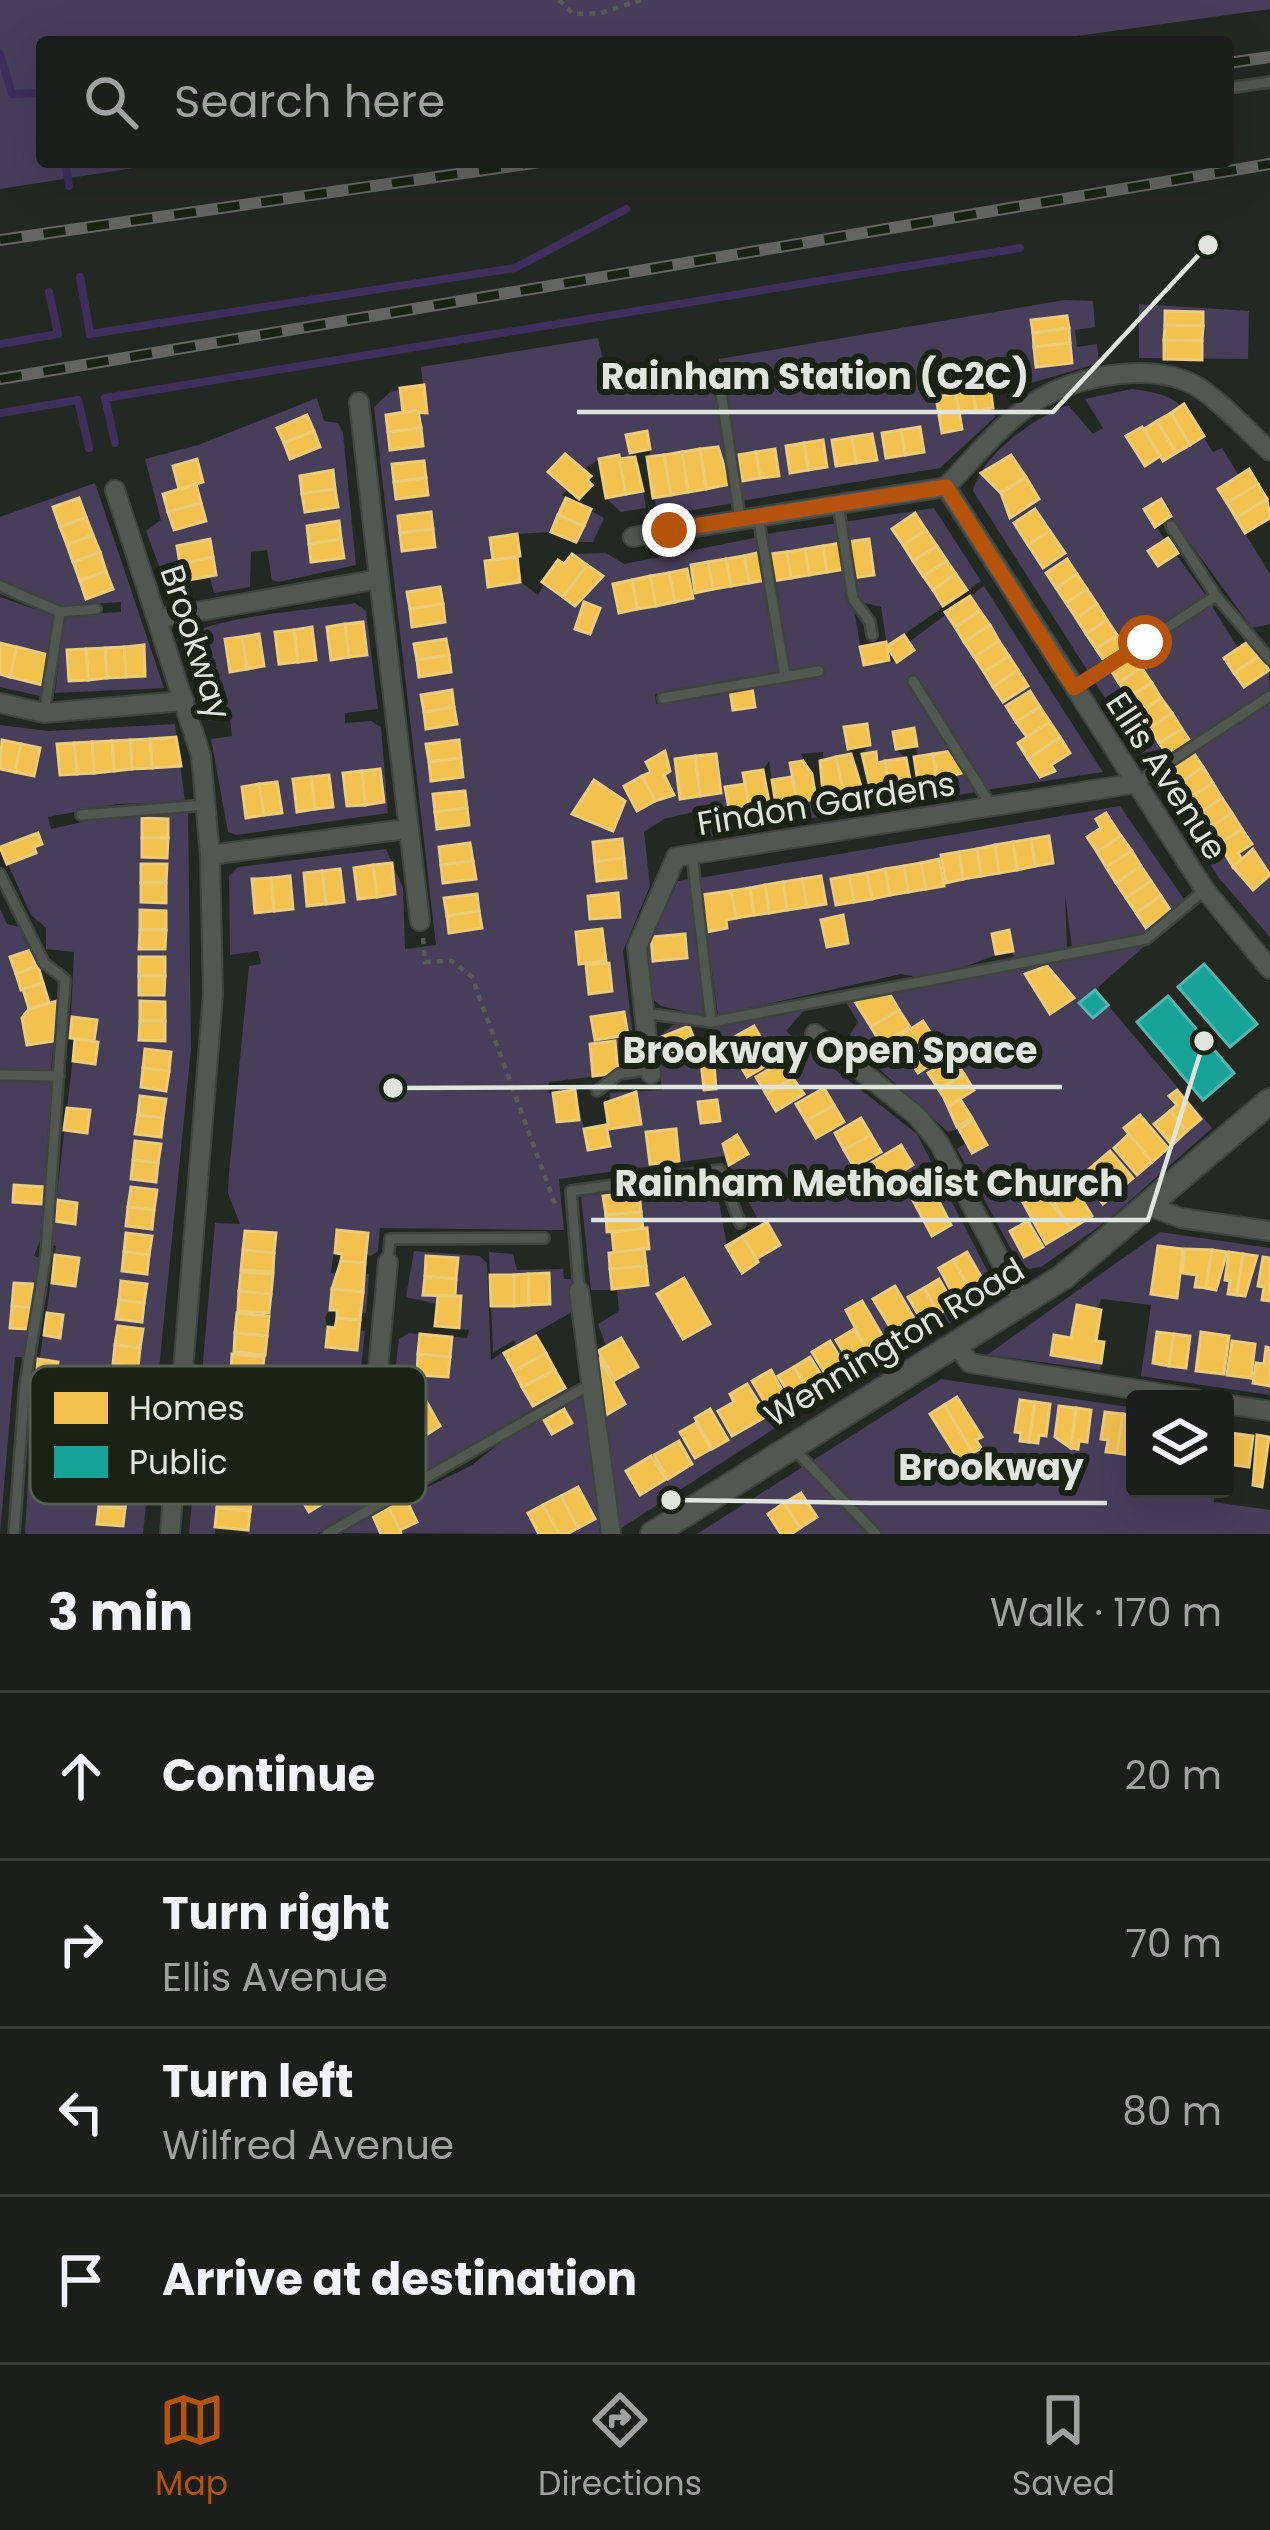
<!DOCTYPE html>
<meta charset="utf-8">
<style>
:root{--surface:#1b1e1a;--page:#282b27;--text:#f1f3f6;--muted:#a0a2a2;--line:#393c39;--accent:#b45309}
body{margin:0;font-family:Poppins,sans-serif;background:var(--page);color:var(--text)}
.controls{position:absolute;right:36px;bottom:36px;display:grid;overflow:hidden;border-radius:12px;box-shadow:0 12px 48px #0002}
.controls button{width:108px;height:108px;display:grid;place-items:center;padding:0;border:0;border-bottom:3px solid var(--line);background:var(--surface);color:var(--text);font:60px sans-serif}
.stop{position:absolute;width:36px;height:36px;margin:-27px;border:9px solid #b45309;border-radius:50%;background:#fff}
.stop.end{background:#b45309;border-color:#fff;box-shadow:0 3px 12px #0008}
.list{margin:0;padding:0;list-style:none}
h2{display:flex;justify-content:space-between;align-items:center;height:156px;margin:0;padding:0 48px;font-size:51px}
h2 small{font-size:39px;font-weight:400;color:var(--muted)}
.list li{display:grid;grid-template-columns:78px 1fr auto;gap:36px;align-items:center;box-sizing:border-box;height:168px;padding:0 48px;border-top:3px solid var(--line)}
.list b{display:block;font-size:45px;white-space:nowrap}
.list p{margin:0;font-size:39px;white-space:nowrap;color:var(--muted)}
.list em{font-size:39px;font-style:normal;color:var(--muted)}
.icon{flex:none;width:66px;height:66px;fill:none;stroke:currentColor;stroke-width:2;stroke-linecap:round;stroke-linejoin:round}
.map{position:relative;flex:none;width:1270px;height:1534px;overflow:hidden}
.search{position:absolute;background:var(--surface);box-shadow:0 12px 48px #0002;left:36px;right:36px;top:36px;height:132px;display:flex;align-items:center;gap:30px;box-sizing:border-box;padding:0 42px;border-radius:12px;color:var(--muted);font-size:45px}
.sheet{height:828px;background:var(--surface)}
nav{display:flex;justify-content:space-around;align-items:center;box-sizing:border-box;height:168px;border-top:3px solid var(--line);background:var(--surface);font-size:33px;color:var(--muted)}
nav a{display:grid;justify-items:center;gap:6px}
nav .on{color:var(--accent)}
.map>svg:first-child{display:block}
.green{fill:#473e5a}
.homes{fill:#f2c14e;stroke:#edcc79;stroke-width:3}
.public{fill:#17a398;stroke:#53b7ad;stroke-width:3}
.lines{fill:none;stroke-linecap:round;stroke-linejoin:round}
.stream{stroke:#3e2f5d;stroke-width:8}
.lane-casing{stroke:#3f443e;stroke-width:14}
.street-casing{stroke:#3f443e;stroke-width:22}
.secondary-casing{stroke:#3f443e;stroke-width:28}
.path{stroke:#575a56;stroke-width:4.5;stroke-dasharray:6 6;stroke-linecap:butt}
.lane{stroke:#535751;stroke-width:9}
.street{stroke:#535751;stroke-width:18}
.secondary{stroke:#535751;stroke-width:24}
.rail-casing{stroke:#626560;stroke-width:12}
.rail{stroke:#1a2215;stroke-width:8;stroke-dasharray:22;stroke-linecap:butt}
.route{stroke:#b45309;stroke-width:15}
.labels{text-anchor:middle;stroke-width:12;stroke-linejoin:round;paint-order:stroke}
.street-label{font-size:33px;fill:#e0e6dd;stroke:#1a2215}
.key{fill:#1a2215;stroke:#555d51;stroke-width:3}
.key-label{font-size:33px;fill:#e0e6dd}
.leader{fill:none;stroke:#e0e6dd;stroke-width:4.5}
.callout-dot{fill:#e0e6dd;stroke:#1a2215;stroke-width:4.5}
.callout-label{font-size:36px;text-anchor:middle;font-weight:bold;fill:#e0e6dd;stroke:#1a2215;stroke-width:12;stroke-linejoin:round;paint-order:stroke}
</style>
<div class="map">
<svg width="1270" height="1534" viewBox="0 0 1270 1534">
<rect width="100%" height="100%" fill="#242822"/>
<!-- green -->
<g class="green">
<path d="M0 0H1270V9L1034 42H42V162H172L0 189Z"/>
<path d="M1065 300 1093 301 1095 327 1075 330 1077 347 1097 344 1099 363 1011 389 1006 357 996 358 997 370 988 372 995 417 940 468 741 501 719 359Z"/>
<path d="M1139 304 1249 311 1248 359 1139 358Z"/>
<path d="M598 338 606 373 715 365 734 503 681 512 656 507 649 450 631 454 639 465 646 508 621 512 606 498 598 460 584 469 592 485 579 499 566 491 562 495 604 518 593 542H576L551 532 517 534 521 582 538 595 558 560 564 564 572 554 606 553 624 564 759 537 781 672 655 694 656 704 823 673 822 665 787 672 766 534 838 523 864 665 898 661 914 650 909 642 984 586 1103 772 986 790 914 675 908 679 977 792 922 801 916 746 897 750 906 758 914 801 874 809 862 754 869 745 849 749 858 767 866 809 827 817 823 752 801 754 812 774 819 817 779 823 769 761 763 771 773 825 712 836 693 812 664 819 644 832 650 886 623 951 637 1071 549 1082V1093L575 1090 584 1128 607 1124 610 1093 662 1090 656 1039 673 1025 688 1023 698 1049 712 1050V1027L807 1007 786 1031 917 1134 991 1278 983 1304 778 1426 620 1529 598 1351 606 1346 598 1324 619 1311 617 1290H591L581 1196 715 1180 727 1246 761 1225 724 1156 559 1179 564 1230 380 1228 378 1251 371 1256 334 1250 331 1273 369 1274 366 1313 329 1309 325 1318 327 1327 365 1331 357 1405 330 1422 333 1373 309 1371V1376L324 1377 320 1427 296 1439 213 1436 202 1428 199 1408 215 1223 240 1224 228 1193 229 1173 249 966 261 964 258 951 230 955 229 876 238 867 386 849 403 888 405 949 436 945 374 407 390 392 423 385 421 367Z"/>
<path d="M1132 389C1185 395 1187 410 1213 452L1222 448 1239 476 1218 489 1270 574V624L1252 628 1171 517 1156 527 1207 597 1089 673 973 491C982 454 1034 418 1068 405L1093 434 1103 428 1085 399Z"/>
<path d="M317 398 324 421 338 423 343 433 356 565 279 582 272 580 267 550 251 552 250 587 214 593 210 578 184 582 186 598 170 595 146 531 161 520 145 459 198 445Z"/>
<path d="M95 483 164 688 55 693 65 615 121 612V602L56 606 0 581V517Z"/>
<path d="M934 508 981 581 887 646 881 607 857 601 844 522Z"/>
<path d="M0 597 55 616 40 696 0 687Z"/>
<path d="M355 603 366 611 378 709 345 713V723L371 721 381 727 388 813 237 835 228 832 211 739 232 736 230 719 208 721 186 638C204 617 322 609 355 603Z"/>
<path d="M1210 603 1238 648 1249 642 1269 670 1270 691 1151 770 1092 678Z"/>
<path d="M1270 702V937L1219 878 1155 777Z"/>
<path d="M175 724 185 802 117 804 48 817 51 829 127 812H188L191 1049 154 1419 33 1405 56 1246 51 1245 75 1040 70 1038 74 952 46 949V928L31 915 0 847V725L48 731Z"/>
<path d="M1120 806 1186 902 1145 935 1072 947 1065 894 1067 948 1014 958 1012 951C977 958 941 984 901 974L718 1015 699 878Z"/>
<path d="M689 879 706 1016 661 1006 651 998 645 952 678 881Z"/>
<path d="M0 909 7 924 19 927 52 1001H57L51 1072H0Z"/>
<path d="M1148 943 1095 990 1212 1128 1107 1221 1041 1267 1029 1269 1018 1262 957 1149 966 1143 959 1129 948 1132 854 1046 850 1034 858 1022 844 999Z"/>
<path d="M0 1078 52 1079 40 1241 34 1256 40 1258 25 1357H15L0 1534Z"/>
<path d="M1160 1232 1270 1248V1395L1141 1376 1151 1305 1101 1299 1098 1309 1077 1306 1071 1338 1051 1354 1101 1363 1100 1370 987 1355Z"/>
<path d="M414 1251 480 1256 487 1263 491 1360 516 1344 514 1340 493 1353 489 1252 513 1254 517 1270 563 1269 564 1279H572L576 1310 535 1333 566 1390 317 1534H248L254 1473 221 1470 215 1534H189L194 1479 206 1468 289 1473 327 1461 330 1465 295 1486 310 1512 404 1460 408 1452 389 1420 399 1339 409 1333 467 1338 469 1330 435 1326 437 1304 406 1297Z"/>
<path d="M941 1379 1135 1408V1489H1215L1214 1502 1270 1510V1534H697Z"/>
<path d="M584 1396 600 1534 336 1533 472 1465 510 1435Z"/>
<path d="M32 1412 154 1425 143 1534H25Z"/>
</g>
<!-- homes -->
<g class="homes">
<path d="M1165 311 1203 312V326L1165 325Z"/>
<path d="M1067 316 1069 328 1033 333 1031 320Z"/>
<path d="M1165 325 1203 326 1202 341 1164 340Z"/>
<path d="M1069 328 1070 343 1034 347 1033 333Z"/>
<path d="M1164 340 1202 341V360L1164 359Z"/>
<path d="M1070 343 1072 363 1036 367 1034 347Z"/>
<path d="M988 372 993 408 976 411 970 374Z"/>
<path d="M970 374 976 411 959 413 954 377Z"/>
<path d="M424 385 427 413 403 412 400 388Z"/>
<path d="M956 394 962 429 942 433 936 397Z"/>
<path d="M1184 404 1204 436 1190 445 1171 413Z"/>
<path d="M418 410 421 428 388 432 386 415Z"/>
<path d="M1171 413 1190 445 1176 453 1157 421Z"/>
<path d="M307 415 314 431 284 443 277 428Z"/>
<path d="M1157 421 1176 453 1163 461 1144 429Z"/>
<path d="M920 427 924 452 905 455 901 430Z"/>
<path d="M1142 427 1160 456 1145 466 1126 436Z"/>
<path d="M421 428 423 446 390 450 388 432Z"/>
<path d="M901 430 905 455 886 458 882 433Z"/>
<path d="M314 431 320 447 290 459 284 443Z"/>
<path d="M647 431 650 449 630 453 626 435Z"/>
<path d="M872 434 877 460 856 463 852 437Z"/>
<path d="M852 437 856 463 836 466 832 440Z"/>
<path d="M823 440 827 467 808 470 804 443Z"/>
<path d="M804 443 808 470 790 473 786 446Z"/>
<path d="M718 447 730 484 706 489 700 449Z"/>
<path d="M700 449 706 489 688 492 682 452Z"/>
<path d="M775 449 779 476 760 478 756 452Z"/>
<path d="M682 452 688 492 671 495 664 455Z"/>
<path d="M756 452 760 478 742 481 738 455Z"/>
<path d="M565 454 591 476 587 480 592 485 579 499 548 472Z"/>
<path d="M619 455 626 494 606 498 599 459Z"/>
<path d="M664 455 671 495 653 498 647 457Z"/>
<path d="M1011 455 1026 477 1001 493 981 473Z"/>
<path d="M635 457 643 491 626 494 619 459Z"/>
<path d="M197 459 203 482 179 489 173 466Z"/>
<path d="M424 461 426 478 394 482 392 464Z"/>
<path d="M1249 469 1258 484 1227 503 1218 489Z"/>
<path d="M333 470 335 489 302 494 300 476Z"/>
<path d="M1026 477 1039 499 1010 518 1001 493Z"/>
<path d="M426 478 428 495 396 499 394 482Z"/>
<path d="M196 484 201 503 168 512 163 494Z"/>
<path d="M1258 484 1267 499 1236 518 1227 503Z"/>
<path d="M335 489 338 507 305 512 302 494Z"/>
<path d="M79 498 86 517 60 527 53 507Z"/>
<path d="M566 498 591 509 584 526 558 515Z"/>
<path d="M1161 499 1171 516 1155 527 1144 509Z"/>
<path d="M1267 499 1270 518 1245 533 1236 518Z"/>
<path d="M201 503 206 521 174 530 168 512Z"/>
<path d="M1035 509 1050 531 1028 545 1014 523Z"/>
<path d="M431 512 433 529 400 533 398 516Z"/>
<path d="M915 513 926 530 903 545 892 529Z"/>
<path d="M558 515 584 526 576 542 551 532Z"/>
<path d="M86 517 93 535 67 545 60 527Z"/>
<path d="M339 521 341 539 309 544 307 526Z"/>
<path d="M433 529 435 547 402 551 400 533Z"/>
<path d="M926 530 937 546 913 561 903 545Z"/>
<path d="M1050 531 1065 553 1043 568 1028 545Z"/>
<path d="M517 534 520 556 493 560 490 538Z"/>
<path d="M93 535 100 552 73 562 67 545Z"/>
<path d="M1168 538 1178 553 1158 566 1148 551Z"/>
<path d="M210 539 213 557 180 564 177 546Z"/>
<path d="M341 539 344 558 311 562 309 544Z"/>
<path d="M869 539 874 575 851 578 846 542Z"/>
<path d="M841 543 846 569 827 572 823 546Z"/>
<path d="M823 546 827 572 809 575 805 549Z"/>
<path d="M937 546 947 561 923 576 913 561Z"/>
<path d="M805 549 809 575 791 578 787 552Z"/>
<path d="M100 552 106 571 80 581 73 562Z"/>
<path d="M761 552 766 580 749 583 744 556Z"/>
<path d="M787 552 791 578 773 581 769 554Z"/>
<path d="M572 554 587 565 563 597 542 582 558 560 564 564Z"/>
<path d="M744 556 749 583 731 586 726 559Z"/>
<path d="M213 557 216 575 183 581 180 564Z"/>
<path d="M517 557 520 582 488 587 485 561Z"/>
<path d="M726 559 731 586 713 589 708 562Z"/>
<path d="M1067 559 1077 574 1056 588 1046 573Z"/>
<path d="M947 561 956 574 933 590 923 576Z"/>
<path d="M708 562 713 589 695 593 691 565Z"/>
<path d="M587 565 603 576 575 606 563 597Z"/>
<path d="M687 569 693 598 675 602 669 573Z"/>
<path d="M106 571 113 589 86 599 80 581Z"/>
<path d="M669 573 675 602 656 606 650 576Z"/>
<path d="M956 574 967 590 943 606 933 590Z"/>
<path d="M1077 574 1087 589 1066 603 1056 588Z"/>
<path d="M650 576 656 606 637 609 632 580Z"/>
<path d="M632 580 637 609 619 613 613 584Z"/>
<path d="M440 587 443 604 410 609 407 592Z"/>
<path d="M1087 589 1097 604 1076 618 1066 603Z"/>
<path d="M970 596 980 611 955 627 945 612Z"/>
<path d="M584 602 600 608 590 634 575 629Z"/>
<path d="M443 604 445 622 412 627 410 609Z"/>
<path d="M1097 604 1107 620 1086 634 1076 618Z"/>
<path d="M980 611 990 625 964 642 955 627Z"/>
<path d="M1107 620 1117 635 1096 649 1086 634Z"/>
<path d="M363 622 367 655 349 657 345 624Z"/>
<path d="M345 624 349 657 331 660 327 627Z"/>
<path d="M990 625 999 641 974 657 964 642Z"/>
<path d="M312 627 316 660 298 662 294 630Z"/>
<path d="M294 630 298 662 279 664 275 632Z"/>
<path d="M259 634 264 666 247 669 242 637Z"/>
<path d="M904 635 914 650 897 662 887 646Z"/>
<path d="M1117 635 1127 650 1106 664 1096 649Z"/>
<path d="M242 637 247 669 230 672 225 639Z"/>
<path d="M446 639 449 655 417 660 414 644Z"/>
<path d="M999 641 1009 656 984 672 974 657Z"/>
<path d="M1249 641 1259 656 1234 673 1224 658Z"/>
<path d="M886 642 889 660 864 665 860 647Z"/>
<path d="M0 643 17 647 10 677 0 674Z"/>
<path d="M144 645 145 676 126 677 124 647Z"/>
<path d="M17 647 49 655 42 685 10 677Z"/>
<path d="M124 647 126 677 107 678 105 648Z"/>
<path d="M105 648 107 678 88 680 86 649Z"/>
<path d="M86 649 88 680 69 681 67 650Z"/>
<path d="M1131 653 1141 667 1119 683 1109 667Z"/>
<path d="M449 655 451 672 419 677 417 660Z"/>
<path d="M1009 656 1018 670 993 687 984 672Z"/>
<path d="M1259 656 1269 670 1244 687 1234 673Z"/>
<path d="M1141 667 1152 683 1129 697 1119 683Z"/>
<path d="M1018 670 1028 686 1003 702 993 687Z"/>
<path d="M1152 683 1161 698 1139 713 1129 697Z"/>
<path d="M752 687 755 707 733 710 730 690Z"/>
<path d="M452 690 454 707 424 712 421 695Z"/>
<path d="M1030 691 1040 707 1016 722 1006 706Z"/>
<path d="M1161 698 1172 713 1150 728 1139 713Z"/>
<path d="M454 707 457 724 426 729 424 712Z"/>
<path d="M1040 707 1050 722 1027 737 1016 722Z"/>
<path d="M1172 713 1182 729 1159 743 1150 728Z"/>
<path d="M1050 722 1060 737 1028 759 1018 743Z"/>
<path d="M867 724 870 745 848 749 844 727Z"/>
<path d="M914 728 917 746 896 749 893 732Z"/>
<path d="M1182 729 1192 744 1170 758 1159 743Z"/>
<path d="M176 737 181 766 152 768 150 739Z"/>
<path d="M1060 737 1070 753 1051 765 1055 771 1040 777 1028 759Z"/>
<path d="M150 739 152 768 132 769 130 740Z"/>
<path d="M2 740 21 744 15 772 0 769Z"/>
<path d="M130 740 132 769 114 771 112 741Z"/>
<path d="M459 740 461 758 429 762 426 744Z"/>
<path d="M112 741 114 771 94 773 92 742Z"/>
<path d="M92 742 94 773 77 774 74 743Z"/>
<path d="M74 743 77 774 60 775 57 744Z"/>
<path d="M21 744 40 748 34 776 15 772Z"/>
<path d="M665 751 670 771 664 775 674 795 655 801 642 776 651 772 646 762Z"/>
<path d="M952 751 965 772 937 780 933 754Z"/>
<path d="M876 752 877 763 885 761 890 789 871 792 862 754Z"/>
<path d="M1193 752 1203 767 1180 783 1170 767Z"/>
<path d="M716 754 721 793 700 796 695 756Z"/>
<path d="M851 754 864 796 853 798 844 796 836 757Z"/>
<path d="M933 754 937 780 918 783 914 757Z"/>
<path d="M695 756 700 796 680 799 675 759Z"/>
<path d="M836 757 844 796 824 804 820 761Z"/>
<path d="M461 758 463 777 431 781 429 762Z"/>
<path d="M906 758 911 785 890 789 885 761Z"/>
<path d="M803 761 812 774 816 799 797 802 790 763Z"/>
<path d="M1203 767 1213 783 1189 798 1180 783Z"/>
<path d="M380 769 384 802 365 805 362 771Z"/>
<path d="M763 770 770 807 750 811 743 773Z"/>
<path d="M362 771 365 805 347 806 343 773Z"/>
<path d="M329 775 333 807 315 809 311 777Z"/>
<path d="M642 776 655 801 637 811 624 786Z"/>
<path d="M311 777 315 809 297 812 293 779Z"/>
<path d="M792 777 797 802 776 805 772 780Z"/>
<path d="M594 780 625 801 613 831 572 814Z"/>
<path d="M277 782 282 813 264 815 259 784Z"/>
<path d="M1213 783 1222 798 1199 813 1189 798Z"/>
<path d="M259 784 264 815 246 818 242 787Z"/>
<path d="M745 784 750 811 730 814 725 787Z"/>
<path d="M465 791 467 808 435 812 433 794Z"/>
<path d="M1222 798 1232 813 1209 828 1199 813Z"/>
<path d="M467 808 469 825 437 829 435 812Z"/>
<path d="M1106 813 1121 836 1097 852 1087 837 1101 828 1096 819Z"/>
<path d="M1232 813 1242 829 1219 844 1209 828Z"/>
<path d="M142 818 168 819V838H142Z"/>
<path d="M1242 829 1252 844 1238 853 1242 859 1233 867 1219 844Z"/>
<path d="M38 833 42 844 34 847 36 853 7 864 0 847Z"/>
<path d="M1049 836 1053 863 1035 866 1031 839Z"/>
<path d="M1121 836 1132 851 1106 867 1097 852Z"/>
<path d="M142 838H168L167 858 142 857Z"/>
<path d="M622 839 624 858 595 862 593 842Z"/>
<path d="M1031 839 1035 866 1017 870 1013 842Z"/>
<path d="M1013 842 1017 870 999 873 995 845Z"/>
<path d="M470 843 473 861 441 865 439 847Z"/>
<path d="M995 845 999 873 981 876 977 849Z"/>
<path d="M977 849 981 876 963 879 959 852Z"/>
<path d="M1253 849 1270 875 1253 890 1233 867Z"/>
<path d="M1132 851 1141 866 1116 883 1106 867Z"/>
<path d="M959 852 963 879 946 883 941 855Z"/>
<path d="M624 858 626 878 597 881 595 862Z"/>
<path d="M939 859 944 886 926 889 921 863Z"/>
<path d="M473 861 476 879 443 883 441 865Z"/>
<path d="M392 863 395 894 377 897 373 865Z"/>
<path d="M921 863 926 889 908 892 904 866Z"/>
<path d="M141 864H167L166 883H141Z"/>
<path d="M373 865 377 897 358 899 354 868Z"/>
<path d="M904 866 908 892 890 895 885 869Z"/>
<path d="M1141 866 1151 881 1126 898 1116 883Z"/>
<path d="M340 869 344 902 326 904 322 871Z"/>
<path d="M885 869 890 895 872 899 867 873Z"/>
<path d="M322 871 326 904 307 906 304 873Z"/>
<path d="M867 873 872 899 854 902 849 876Z"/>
<path d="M290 876 293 909 274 911 271 878Z"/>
<path d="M821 876 826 904 807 907 802 879Z"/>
<path d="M849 876 854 902 836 905 831 879Z"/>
<path d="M271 878 274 911 255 913 252 879Z"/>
<path d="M802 879 807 907 787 910 783 882Z"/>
<path d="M1151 881 1161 896 1136 913 1126 898Z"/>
<path d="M783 882 787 910 769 913 765 885Z"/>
<path d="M141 883H166V903L141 902Z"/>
<path d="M765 885 769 913 754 915 750 888Z"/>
<path d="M750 888 754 915 736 918 731 891Z"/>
<path d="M731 891 736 918 726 920 727 928 707 932 701 895Z"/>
<path d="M618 893 620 917 590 919 588 896Z"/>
<path d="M477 894 479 911 447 916 444 898Z"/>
<path d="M1161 896 1171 911 1146 928 1136 913Z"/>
<path d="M140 910 166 911V930H140Z"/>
<path d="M479 911 482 928 449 933 447 916Z"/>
<path d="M843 915 848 943 827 947 821 920Z"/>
<path d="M602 929 606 961 579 964 576 932Z"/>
<path d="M140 930H166L165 949H139Z"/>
<path d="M1009 930 1013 951 996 954 992 934Z"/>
<path d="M685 934 687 958 653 961 651 937Z"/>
<path d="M31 950 36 967 16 974 10 957Z"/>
<rect x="139" y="957" width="26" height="19"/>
<path d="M609 963 612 991 589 994 586 965Z"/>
<path d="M38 966 43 983 21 990 16 974Z"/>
<path d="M1047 966 1074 998 1050 1014 1025 974Z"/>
<path d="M139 976H165L164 995H139Z"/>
<path d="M43 983 49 1003 29 1009 23 989Z"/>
<path d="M889 993 899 1010 871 1027 852 997Z"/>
<path d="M57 1001 54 1041 27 1045 22 1018 29 1009Z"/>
<path d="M140 1001 165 1002V1021H140Z"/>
<path d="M899 1010 910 1027 881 1044 871 1027Z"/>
<path d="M624 1012 628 1035 595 1040 591 1017Z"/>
<path d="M72 1017 97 1020 94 1041 70 1038Z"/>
<path d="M140 1021H165V1041L139 1040Z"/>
<path d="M923 1021 934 1038 907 1056 896 1038Z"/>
<path d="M689 1026 698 1049 668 1061 659 1038Z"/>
<path d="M754 1026 764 1043 737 1059 727 1041Z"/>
<path d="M934 1038 945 1055 918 1073 907 1056Z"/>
<path d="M75 1039 98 1042 95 1064 73 1061Z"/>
<path d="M615 1041 618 1073 593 1076 590 1044Z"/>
<path d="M764 1043 774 1061 747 1077 737 1059Z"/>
<path d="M145 1049 171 1052 169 1071 143 1068Z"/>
<path d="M713 1050 716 1089 704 1090 700 1051Z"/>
<path d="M953 1057 964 1074 939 1090 928 1073Z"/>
<path d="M783 1061 793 1078 766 1094 756 1077Z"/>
<path d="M143 1068 169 1071 166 1091 141 1087Z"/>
<path d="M964 1074 974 1090 949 1106 939 1090Z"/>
<path d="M793 1078 804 1094 776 1111 766 1094Z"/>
<path d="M824 1088 834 1105 806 1121 796 1104Z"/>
<path d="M575 1090 579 1120 557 1122 553 1093Z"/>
<path d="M1177 1090 1201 1119 1187 1131 1170 1111 1177 1105 1169 1096Z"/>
<path d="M636 1092 641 1124 609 1129 605 1103Z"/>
<path d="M140 1096 166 1099 163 1118 138 1115Z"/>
<path d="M944 1098 949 1106 960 1099 972 1118 957 1127Z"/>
<path d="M717 1100 720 1121 701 1123 698 1102Z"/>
<path d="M834 1105 844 1122 816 1138 806 1121Z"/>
<path d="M67 1108 90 1110 87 1133 64 1130Z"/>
<path d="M1170 1111 1187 1131 1172 1145 1154 1124Z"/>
<path d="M138 1115 163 1118 161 1137 135 1134Z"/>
<path d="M1140 1115 1168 1148 1152 1162 1124 1128Z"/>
<path d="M861 1118 871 1135 844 1150 835 1133Z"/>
<path d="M973 1120 987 1145 972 1153 959 1129Z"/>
<path d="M606 1125 610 1146 588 1150 584 1129Z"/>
<path d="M676 1129 679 1161 650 1164 646 1132Z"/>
<path d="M1129 1134 1152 1162 1137 1175 1114 1148Z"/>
<path d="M737 1135 748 1154 729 1165 723 1144Z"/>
<path d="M871 1135 881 1152 854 1167 844 1150Z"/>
<path d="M135 1141 161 1144 158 1163 133 1160Z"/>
<path d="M901 1145 913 1165 878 1186 866 1166Z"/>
<path d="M1110 1151 1133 1178 1118 1191 1095 1164Z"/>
<path d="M133 1160 158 1163 156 1182 131 1179Z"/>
<path d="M1095 1164 1118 1191 1103 1204 1080 1177Z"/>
<path d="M928 1180 951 1225 932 1236 908 1191Z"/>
<path d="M1070 1180 1092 1216 1071 1229 1054 1202 1062 1197 1057 1189Z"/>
<path d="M14 1185 44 1187 42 1204 13 1202Z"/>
<path d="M131 1187 157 1190 154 1210 128 1207Z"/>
<path d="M1039 1187 1071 1229 1046 1244 1020 1197Z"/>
<path d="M639 1192 641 1212 606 1215 603 1196Z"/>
<path d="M57 1200 77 1203 75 1224 54 1221Z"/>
<path d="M128 1207 154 1210 152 1229 126 1226Z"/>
<path d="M641 1212 643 1229 607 1232 606 1215Z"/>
<path d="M1028 1221 1043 1247 1024 1257 1010 1231Z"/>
<path d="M767 1222 780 1245 756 1259 743 1236Z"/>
<path d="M647 1228 649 1249 614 1252 612 1232Z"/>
<path d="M337 1230 368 1233 365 1263 341 1261 342 1254 335 1253Z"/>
<path d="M245 1231 276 1233 274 1253 243 1250Z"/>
<path d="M126 1233 152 1236 149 1255 124 1252Z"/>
<path d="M743 1236 758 1262 742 1273 726 1246Z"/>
<path d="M1158 1246 1183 1249 1177 1298 1151 1294Z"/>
<path d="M644 1249 646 1266 610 1269 609 1253Z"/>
<path d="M1185 1249 1212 1250 1206 1288 1195 1287 1197 1275 1182 1273Z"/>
<path d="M243 1250 274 1253 273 1272 241 1270Z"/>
<path d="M1212 1250 1227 1252 1216 1290 1206 1288Z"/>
<path d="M124 1252 149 1255 147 1274 122 1271Z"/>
<path d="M967 1252 984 1282 970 1290 953 1260Z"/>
<path d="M1229 1252 1243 1254 1237 1295 1228 1294 1230 1281 1225 1280Z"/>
<path d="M1243 1254 1257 1256 1245 1296 1237 1295Z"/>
<path d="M55 1255 79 1258 75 1286 52 1283Z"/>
<path d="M426 1256 458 1258 456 1279 425 1276Z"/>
<path d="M1263 1257 1270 1258V1301L1262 1300 1264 1287 1258 1286Z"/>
<path d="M953 1260 970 1290 955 1298 939 1268Z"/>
<path d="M341 1261 365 1263 363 1292 332 1289Z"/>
<path d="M646 1266 648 1285 612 1289 610 1269Z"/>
<path d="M241 1272 273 1274 271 1294 239 1291Z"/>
<path d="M549 1273 550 1304 529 1305 528 1274Z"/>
<path d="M528 1274 529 1305 514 1306V1275Z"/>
<path d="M490 1275H514V1306H491Z"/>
<path d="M425 1276 456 1279 455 1296 423 1295Z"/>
<path d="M684 1278 710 1324 683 1339 657 1294Z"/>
<path d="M939 1279 954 1305 939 1314 924 1288Z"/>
<path d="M121 1281 147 1284 144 1303 119 1300Z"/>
<path d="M14 1283 33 1284 31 1308 12 1306Z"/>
<path d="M895 1286 918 1325 896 1337 873 1299Z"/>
<path d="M924 1288 939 1314 923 1323 908 1297Z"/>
<path d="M332 1289 363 1292 360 1320 337 1318V1310H330Z"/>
<path d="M239 1291 271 1294 269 1313 238 1311Z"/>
<path d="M438 1296H461L459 1328 435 1326Z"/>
<path d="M119 1300 144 1303 142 1322 116 1319Z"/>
<path d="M862 1301 886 1342 868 1352 846 1310Z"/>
<path d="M1077 1305 1101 1310 1096 1341 1104 1342 1101 1363 1051 1355 1054 1335 1071 1338Z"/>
<path d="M12 1306 30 1308 28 1329 10 1328Z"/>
<path d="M47 1313 63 1315 60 1338 44 1335Z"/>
<path d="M237 1313 269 1316 267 1336 235 1333Z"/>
<path d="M337 1318 360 1320 357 1350 326 1347 328 1327 335 1328Z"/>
<path d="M118 1326 143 1329 140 1348 115 1345Z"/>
<path d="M854 1329 868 1352 850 1363 836 1340Z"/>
<path d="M1157 1332 1174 1334 1169 1366 1153 1363Z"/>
<path d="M1201 1332 1229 1336 1224 1374 1196 1371Z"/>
<path d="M235 1333 267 1336 265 1355 234 1352Z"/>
<path d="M420 1334 452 1337 450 1357 418 1354Z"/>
<path d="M1174 1334 1190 1336 1186 1368 1169 1366Z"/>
<path d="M536 1336 546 1353 514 1371 504 1353Z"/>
<path d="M621 1338 638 1367 615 1380 598 1351Z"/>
<path d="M830 1341 845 1366 827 1377 812 1352Z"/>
<path d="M1232 1341 1255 1344 1251 1378 1227 1375Z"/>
<path d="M115 1345 140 1348 138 1367 113 1364Z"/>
<path d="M1266 1347 1270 1348V1386L1253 1383 1256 1363 1264 1364Z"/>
<path d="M546 1353 555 1370 522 1387 514 1371Z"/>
<path d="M232 1354 264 1357 262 1375 231 1372Z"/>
<path d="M418 1354 450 1357 448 1377 417 1375Z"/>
<path d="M599 1357 625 1404 606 1415Z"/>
<path d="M810 1357 824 1380 807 1389 794 1367Z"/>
<path d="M38 1359 58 1362 55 1384 36 1382Z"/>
<path d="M794 1367 807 1389 792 1399 778 1376Z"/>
<path d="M555 1370 565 1388 533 1406 522 1387Z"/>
<path d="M771 1370 788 1401 770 1411 752 1381Z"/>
<path d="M747 1384 767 1416 732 1436 718 1411 734 1402 730 1394Z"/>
<path d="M957 1397 982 1437 976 1440 981 1448 973 1453 944 1405Z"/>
<path d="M425 1399 440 1426 423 1437 407 1409Z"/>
<path d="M1020 1400 1035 1402 1029 1442 1020 1441 1021 1433 1015 1432Z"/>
<path d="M1035 1402 1050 1404 1046 1436 1039 1435 1038 1443 1029 1442Z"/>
<path d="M944 1405 973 1453 964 1459 957 1457 930 1414Z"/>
<path d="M1059 1406 1076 1408 1071 1448 1055 1437Z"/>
<path d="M1076 1408 1091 1410 1087 1442 1079 1441 1078 1449 1071 1448Z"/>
<path d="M564 1409 572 1423 552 1434 544 1420Z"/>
<path d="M710 1409 728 1440 712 1449 695 1418Z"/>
<path d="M1105 1412 1123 1414 1117 1453 1106 1452 1108 1440 1101 1439Z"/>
<path d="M1123 1414 1135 1416 1134 1456 1117 1453Z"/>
<path d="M696 1423 711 1449 695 1458 680 1432Z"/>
<path d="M1231 1433 1253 1436 1249 1467 1226 1464Z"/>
<path d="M1257 1435 1269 1437 1262 1487 1253 1485Z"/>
<path d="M679 1441 692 1464 668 1479 654 1455Z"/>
<path d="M651 1456 666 1479 640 1495 626 1471Z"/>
<path d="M312 1476 327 1501 309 1512 294 1486Z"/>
<path d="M578 1487 595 1519 578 1528 561 1496Z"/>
<path d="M101 1488 127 1491 125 1508 99 1506Z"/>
<path d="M219 1491 252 1494 250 1511 217 1508Z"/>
<path d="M801 1493 817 1517 800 1528 784 1503Z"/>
<path d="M561 1496 578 1528 567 1534H559L543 1505Z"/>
<path d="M405 1497 417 1522 400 1530 388 1506Z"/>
<path d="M784 1503 800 1528 791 1534H781L768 1514Z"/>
<path d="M543 1505 559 1534H539L528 1513Z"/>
<path d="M99 1506 125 1508 123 1526 97 1524Z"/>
<path d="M217 1508 250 1511 248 1530 215 1527Z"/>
<path d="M389 1508 400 1530 401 1534H381L373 1516Z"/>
</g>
<!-- public -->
<g class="public">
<path d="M1204 964 1257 1024 1230 1047 1178 987Z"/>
<path d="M1095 990 1108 1005 1093 1018 1079 1003Z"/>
<path d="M1168 996 1234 1073 1203 1100 1137 1022Z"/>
</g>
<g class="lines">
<!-- stream -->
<g class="stream">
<path d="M0 54 12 94 42 93"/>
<path d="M65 162 69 186"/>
<path d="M80 277 90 334 515 268 626 209"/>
<path d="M0 344 58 334 49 292"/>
<path d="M0 413 78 400 89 448"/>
<path d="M115 443 105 398 1020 248"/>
</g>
<defs>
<g id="lane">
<path d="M1228 88 1270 82"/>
<path d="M718 372 740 518"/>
<path d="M838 504 853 599 870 622 872 635"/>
<path d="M758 516 785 676"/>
<path d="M1171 526 1216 596 1270 659"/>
<path d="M0 586 60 612 44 713"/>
<path d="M60 612 96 609"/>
<path d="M913 681 992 807"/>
<path d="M1074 687 1216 596"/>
<path d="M663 698 819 671"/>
<path d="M1137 783 1270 696"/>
<path d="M81 815 206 805"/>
<path d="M692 855 711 1022"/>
<path d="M0 874 44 963 65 979 46 1254 25 1384 14 1534"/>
<path d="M643 1013 711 1022 1146 939 1205 890"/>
<path d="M0 1075 59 1076"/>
<path d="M597 1091 619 1074 650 1069"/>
<path d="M388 1262 390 1239 544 1238"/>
<path d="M579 1290 571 1191 720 1170 740 1223"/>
<path d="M793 1448 876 1534"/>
<path d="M327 1534 591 1384"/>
</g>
<g id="street">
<path d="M359 402 379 579"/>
<path d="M946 487 1205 890 1270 969"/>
<path d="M946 487C975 457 1005 419 1041 398 1083 374 1158 361 1201 389 1226 406 1247 431 1270 451"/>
<path d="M115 490 201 756 210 855 213 994 170 1534"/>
<path d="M633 537 946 487"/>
<path d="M157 619 379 579 420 921"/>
<path d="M0 703 44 713 184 701"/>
<path d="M210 855 406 829"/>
<path d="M815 1034 917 1116 939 1143 1023 1304"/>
<path d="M651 1074 637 947 676 857 1137 783"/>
<path d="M1151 1207 1181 1218 1270 1231"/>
<path d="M579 1291 611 1534"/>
<path d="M956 1345 970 1363 1196 1399"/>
<path d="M1225 1404 1270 1411"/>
<path d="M177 1447 302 1454 362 1420 376 1390 388 1262"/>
</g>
<path id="secondary" d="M653 1534 1063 1277 1270 1101"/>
</defs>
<!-- lane casing -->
<use href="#lane" class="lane-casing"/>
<!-- street casing -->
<use href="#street" class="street-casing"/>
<!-- secondary casing -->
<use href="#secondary" class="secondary-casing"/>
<!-- path -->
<g class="path">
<path d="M559 0 573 14 601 13 641 0"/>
<path d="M423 938 425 962 452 961 472 977 555 1204"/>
</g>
<!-- lane -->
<use href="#lane" class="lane"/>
<!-- street -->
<use href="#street" class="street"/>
<!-- secondary -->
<use href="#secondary" class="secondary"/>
<defs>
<g id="rail">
<path d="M1228 63 1270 57"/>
<path d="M0 240 540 162"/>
<path d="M0 379 1270 164"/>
</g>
</defs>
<!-- rail casing -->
<use href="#rail" class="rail-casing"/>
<!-- rail -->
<use href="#rail" class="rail"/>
</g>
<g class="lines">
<!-- route -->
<path class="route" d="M669 530 946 487 1074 688 1145 642"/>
</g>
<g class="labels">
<!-- street labels -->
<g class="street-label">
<text transform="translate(196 642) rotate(72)" y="12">Brookway</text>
<text transform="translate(1167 776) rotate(57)" y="12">Ellis Avenue</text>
<text transform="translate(826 803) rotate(-9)" y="12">Findon Gardens</text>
<text transform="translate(894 1342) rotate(-31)" y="12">Wennington Road</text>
</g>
</g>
<!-- legend -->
<rect x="30" y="1366" width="396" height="138" rx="18" class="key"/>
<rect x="54" y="1392" width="54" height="32" fill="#f2c14e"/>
<rect x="54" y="1446" width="54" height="32" fill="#17a398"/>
<g class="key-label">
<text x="129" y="1420">Homes</text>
<text x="129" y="1474">Public</text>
</g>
<!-- callouts -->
<path class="leader" d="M1208 245L1053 412H577M393 1088L599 1087H1062M1204 1041L1148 1220H591M671 1500L874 1503H1107"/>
<g class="callout-dot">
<circle cx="1208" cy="245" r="12"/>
<circle cx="393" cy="1088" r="12"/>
<circle cx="1204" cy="1041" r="12"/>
<circle cx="671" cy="1500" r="12"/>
</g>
<g class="callout-label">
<text x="815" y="389">Rainham Station (C2C)</text>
<text x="830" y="1063">Brookway Open Space</text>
<text x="869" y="1196">Rainham Methodist Church</text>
<text x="991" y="1480">Brookway</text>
</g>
</svg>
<div class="controls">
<button><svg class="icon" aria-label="layers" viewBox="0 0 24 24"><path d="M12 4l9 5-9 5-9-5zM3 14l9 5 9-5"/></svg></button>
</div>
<div class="stop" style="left:1145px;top:642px"></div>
<div class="stop end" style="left:669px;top:530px"></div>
<div class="search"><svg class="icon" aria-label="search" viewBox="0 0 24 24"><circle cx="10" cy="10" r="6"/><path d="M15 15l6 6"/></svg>Search here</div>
</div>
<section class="sheet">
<h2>3 min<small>Walk · 170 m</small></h2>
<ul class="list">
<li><svg class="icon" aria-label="ahead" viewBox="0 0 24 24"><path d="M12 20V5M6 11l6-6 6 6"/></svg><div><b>Continue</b></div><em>20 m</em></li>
<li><svg class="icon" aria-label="right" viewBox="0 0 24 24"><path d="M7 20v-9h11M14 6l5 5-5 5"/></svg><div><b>Turn right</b><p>Ellis Avenue</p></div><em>70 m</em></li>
<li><svg class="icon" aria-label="left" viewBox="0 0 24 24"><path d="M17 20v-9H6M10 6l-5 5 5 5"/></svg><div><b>Turn left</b><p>Wilfred Avenue</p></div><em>80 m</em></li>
<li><svg class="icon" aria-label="arrive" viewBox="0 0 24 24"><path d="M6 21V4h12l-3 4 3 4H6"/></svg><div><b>Arrive at destination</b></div></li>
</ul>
</section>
<nav>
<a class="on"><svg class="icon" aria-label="map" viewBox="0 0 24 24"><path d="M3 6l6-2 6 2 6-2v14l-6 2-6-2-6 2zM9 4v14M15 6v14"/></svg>Map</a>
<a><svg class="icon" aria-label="directions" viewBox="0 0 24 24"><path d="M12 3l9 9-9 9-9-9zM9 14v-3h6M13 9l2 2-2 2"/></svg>Directions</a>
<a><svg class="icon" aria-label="saved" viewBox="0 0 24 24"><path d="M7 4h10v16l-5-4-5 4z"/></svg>Saved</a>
</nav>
